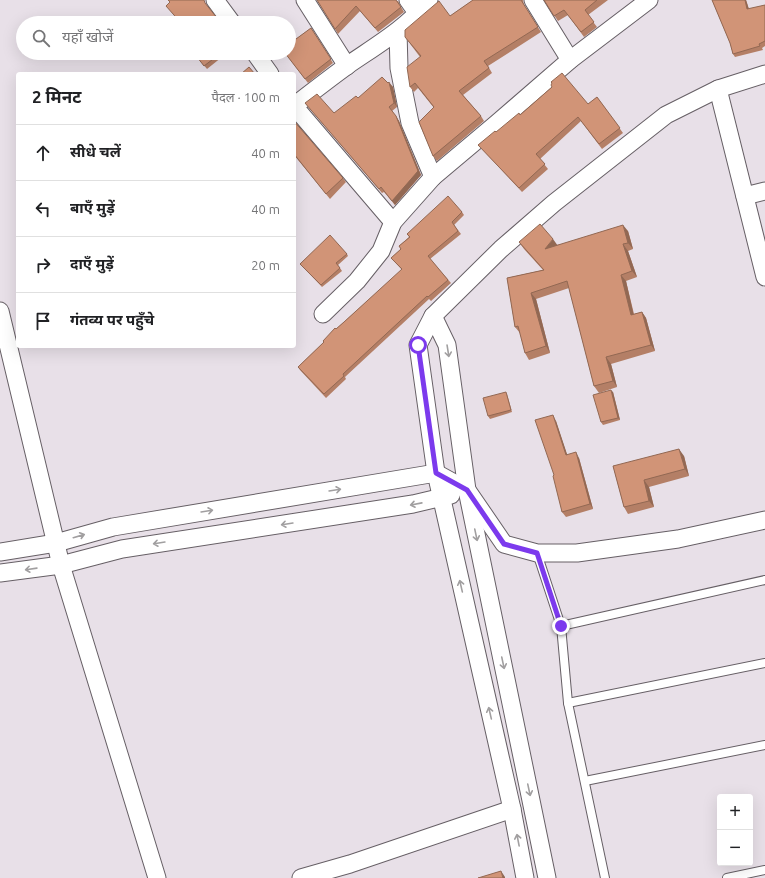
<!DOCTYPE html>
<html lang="hi">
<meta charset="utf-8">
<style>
:root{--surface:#fff;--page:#f6f6f6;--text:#202124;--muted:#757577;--line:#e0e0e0}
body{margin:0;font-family:Ubuntu,"Noto Sans Devanagari",sans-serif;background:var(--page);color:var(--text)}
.controls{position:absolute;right:12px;bottom:12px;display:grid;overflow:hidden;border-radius:4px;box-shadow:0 4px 16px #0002}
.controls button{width:36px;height:36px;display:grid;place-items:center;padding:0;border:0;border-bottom:1px solid var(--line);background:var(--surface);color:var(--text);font:20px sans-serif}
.stop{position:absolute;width:12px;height:12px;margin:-9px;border:3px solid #7c3aed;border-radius:50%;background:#fff}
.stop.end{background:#7c3aed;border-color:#fff;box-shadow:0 1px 4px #0008}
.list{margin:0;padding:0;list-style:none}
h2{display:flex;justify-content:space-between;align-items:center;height:52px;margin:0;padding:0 16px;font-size:17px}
h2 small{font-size:13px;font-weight:400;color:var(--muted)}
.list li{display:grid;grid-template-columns:26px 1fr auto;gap:12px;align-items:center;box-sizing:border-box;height:56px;padding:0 16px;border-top:1px solid var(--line)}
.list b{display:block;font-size:15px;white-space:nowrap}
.list em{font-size:13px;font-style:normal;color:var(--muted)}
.icon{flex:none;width:22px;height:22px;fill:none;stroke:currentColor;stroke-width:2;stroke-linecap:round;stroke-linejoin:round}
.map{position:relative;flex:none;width:765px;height:878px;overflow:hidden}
.search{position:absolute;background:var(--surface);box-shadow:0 4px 16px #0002;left:16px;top:16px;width:280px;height:44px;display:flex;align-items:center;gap:10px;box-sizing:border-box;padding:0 14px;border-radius:22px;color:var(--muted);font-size:15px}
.panel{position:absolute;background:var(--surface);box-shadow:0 4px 16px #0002;left:16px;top:72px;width:280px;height:276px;border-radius:4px}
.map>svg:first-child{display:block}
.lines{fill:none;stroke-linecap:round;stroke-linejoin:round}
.lane-casing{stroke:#665f65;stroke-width:10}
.street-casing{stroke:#665f65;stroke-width:19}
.lane{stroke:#fff;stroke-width:8}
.street{stroke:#fff;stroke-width:17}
.wall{fill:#b47f66}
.shaded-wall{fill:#926853}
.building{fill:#d19477;stroke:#926853}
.oneway{stroke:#a19fa0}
.route{stroke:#7c3aed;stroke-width:5}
</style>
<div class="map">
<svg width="765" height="878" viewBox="0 0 765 878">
<rect width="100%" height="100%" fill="#e8e0e8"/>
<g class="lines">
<defs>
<g id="lane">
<path d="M537 553 561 626 568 703 605 878"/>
<path d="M561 626 765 580"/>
<path d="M568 703 765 663"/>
<path d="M585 781 765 745"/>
<path d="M727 878 765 870"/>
</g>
<g id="street">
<path d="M215 0 232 23"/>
<path d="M305 0 347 66"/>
<path d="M408 0 418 14"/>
<path d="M533 0 570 60"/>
<path d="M398 31 399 68 410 123 433 177"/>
<path d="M255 53 270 74"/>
<path d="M718 89 765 277"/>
<path d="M745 196 765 191"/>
<path d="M393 222 294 106C312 92 330 78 348 65 377 45 407 28 429 0"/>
<path d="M0 311 61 565 157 878"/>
<path d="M323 314 357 281 381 251 393 222 433 177 496 124 570 60 649 0"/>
<path d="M433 316 447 345 467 490 547 878"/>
<path d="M0 552 56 543 113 527 436 473 467 490 504 544 537 553H577L678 539 765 520"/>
<path d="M0 573 61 565 122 549 413 504 451 495"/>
<path d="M301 878 350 864 512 809"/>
<path d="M525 878 512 809 436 473 418 345 433 316 501 249 554 203 666 115 718 89 765 74"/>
</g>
</defs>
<!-- lane casing -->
<use href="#lane" class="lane-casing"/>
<!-- street casing -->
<use href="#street" class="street-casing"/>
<!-- lane -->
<use href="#lane" class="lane"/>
<!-- street -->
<use href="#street" class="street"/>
</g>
<!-- wall -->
<g class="wall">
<path d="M317 0 398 1 400 5 404 12 378 32 360 11 338 34Z"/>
<path d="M473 0H523L524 5 541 32 488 66 492 73 463 95 481 116 484 121 437 161 433 156 434 108 418 88 414 92 410 87 420 57 405 37 450 16Z"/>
<path d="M544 0H608L588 15 597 27 584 37 568 15 558 21Z"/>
<path d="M712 0H746L749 9 765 5V46L762 48 763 50 735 57 733 54 730 43Z"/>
<path d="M311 28 333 63 308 83 285 53 296 39Z"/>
<path d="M194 53H227L207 69Z"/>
<path d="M388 83 393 87 397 107 392 111 399 121 421 175 395 205 384 192 382 193 305 103 334 113 358 98Z"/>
<path d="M597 97 623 133 602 149 581 121 540 159 548 169 522 192 482 149 478 145 520 115 588 104Z"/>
<path d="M294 121 343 178 346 182 330 199 294 155V156Z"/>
<path d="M462 212 464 215 454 225 461 234 430 259 451 283 431 301 429 299 345 377 346 379 326 398 300 370 298 367 324 342 336 329 402 270 391 258 401 249 399 246 409 237 407 234Z"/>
<path d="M628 231 633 249 628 251 637 277 626 281 634 314 642 312 646 318 655 351 611 364 617 387 599 393 594 386 569 288 536 299 550 353 529 360 525 353 520 333 515 327 507 278 543 270 524 249 519 242 557 245Z"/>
<path d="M347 254 348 256 338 265 342 271 322 287 300 264Z"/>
<path d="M613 392 620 420 603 425 601 422Z"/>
<path d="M507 394 512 412 490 419 488 416Z"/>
<path d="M556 421 567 455 579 458 593 509 566 517 562 512 554 475Z"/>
<path d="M684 456 689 476 649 487 654 507 628 514 624 507 613 466Z"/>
</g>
<!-- shaded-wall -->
<g class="shaded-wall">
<path d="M745 0H746L750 13 747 9Z"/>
<path d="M389 82 393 87 397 107 394 103Z"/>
<path d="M396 116 399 121 421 175 395 205 392 201Z"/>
<path d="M623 225 628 231 633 249 628 243Z"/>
<path d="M553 239 558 246 545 249Z"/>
<path d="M623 244 628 251 637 277 632 271Z"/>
<path d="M621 275 626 281 635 321 631 315Z"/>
<path d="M531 293 536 299 550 353 546 346Z"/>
<path d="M642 312 646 318 655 351 651 345Z"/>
<path d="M606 357 611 364 617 387 613 381Z"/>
<path d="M611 390 613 392 620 420 618 418Z"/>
<path d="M553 415 556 421 569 460 566 455Z"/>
<path d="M679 449 684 456 689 476 685 469Z"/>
<path d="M576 452 579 458 593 509 590 504Z"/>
<path d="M644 480 649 487 654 507 649 501Z"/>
<path d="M501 871 505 877V878H503Z"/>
</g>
<!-- building -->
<g class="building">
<path d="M168 0H204L205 3 221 23H181L166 6 170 2Z"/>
<path d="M317 0H396L401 7 375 28 356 6 335 29Z"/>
<path d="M473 0H521L538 27 484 61 489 68 459 91 481 116 433 156 419 122 434 107 415 83 410 87 407 67 421 56 405 37V30L439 1 450 16Z"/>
<path d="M544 0H597L585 10 594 22 581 32 564 10 554 16Z"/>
<path d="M712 0H745L747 9 765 5V41L759 44 760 46 733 54 730 43Z"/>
<path d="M311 28 331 59 305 79 285 53H289V40L294 36 296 39Z"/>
<path d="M194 53H221L204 66Z"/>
<path d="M249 67 255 74H241Z"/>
<path d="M562 73 588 104 597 97 620 128 599 144 578 117 536 154 545 164 519 188 478 145 495 131 496 132 519 113 520 115 552 87 551 85 552 83 551 82Z"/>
<path d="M382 77 388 83 389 82 394 103 389 107 396 116 418 171 392 201 381 187 379 189 305 103 317 94 334 113 356 96 358 98Z"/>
<path d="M294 121 343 178 326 194 294 154Z"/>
<path d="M448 196 462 212 452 222 458 231 428 256 448 280 428 297 427 296 343 374 344 376 324 394 298 367 324 342 323 341 335 328 336 329 344 322 402 269 391 258 401 249 399 246 410 237 407 234Z"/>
<path d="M540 224 553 239 545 249 623 225 628 243 623 244 632 271 621 275 631 315 642 312 651 345 606 357 613 381 594 386 567 281 531 293 546 346 525 353 518 326 515 327 507 278 544 270 519 242Z"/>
<path d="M330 235 347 254 336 263 340 268 321 285 300 264Z"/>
<path d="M611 390 618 418 601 422 593 395Z"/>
<path d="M506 392 511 410 488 416 483 398Z"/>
<path d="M553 415 566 455 576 452 590 504 562 512 553 476 554 475 535 420Z"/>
<path d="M679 449 685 469 644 480 649 501 624 507 613 466Z"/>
<path d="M501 871 503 878H478Z"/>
</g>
<!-- one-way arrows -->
<defs><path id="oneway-shaft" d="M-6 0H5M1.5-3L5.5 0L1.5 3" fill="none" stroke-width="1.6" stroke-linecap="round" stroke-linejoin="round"/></defs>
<g class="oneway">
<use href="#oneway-shaft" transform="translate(448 351) rotate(81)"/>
<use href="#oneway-shaft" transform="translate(335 490) rotate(-9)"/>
<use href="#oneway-shaft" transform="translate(416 504) rotate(169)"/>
<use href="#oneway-shaft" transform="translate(207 511) rotate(-9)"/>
<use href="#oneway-shaft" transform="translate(287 524) rotate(171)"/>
<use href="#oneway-shaft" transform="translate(476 535) rotate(78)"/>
<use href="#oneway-shaft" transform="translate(79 536) rotate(-16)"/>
<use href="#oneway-shaft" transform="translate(159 543) rotate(171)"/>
<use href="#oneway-shaft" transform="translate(31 569) rotate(172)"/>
<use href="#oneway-shaft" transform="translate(461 586) rotate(-103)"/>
<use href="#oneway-shaft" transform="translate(503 663) rotate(78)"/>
<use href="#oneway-shaft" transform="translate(490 713) rotate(-103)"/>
<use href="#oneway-shaft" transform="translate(529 790) rotate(78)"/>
<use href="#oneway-shaft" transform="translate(518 840) rotate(-101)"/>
</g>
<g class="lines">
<!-- route -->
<path class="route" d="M418 345 436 473 467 490 504 544 537 553 561 626"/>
</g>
</svg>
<div class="controls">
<button>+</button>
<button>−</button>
</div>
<div class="stop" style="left:418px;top:345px"></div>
<div class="stop end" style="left:561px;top:626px"></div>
<div class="search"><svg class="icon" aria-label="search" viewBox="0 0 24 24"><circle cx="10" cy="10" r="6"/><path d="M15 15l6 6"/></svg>यहाँ खोजें</div>
<section class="panel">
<h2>2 मिनट<small>पैदल · 100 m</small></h2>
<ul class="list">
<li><svg class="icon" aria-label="ahead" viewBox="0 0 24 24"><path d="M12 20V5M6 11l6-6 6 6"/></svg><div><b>सीधे चलें</b></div><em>40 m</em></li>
<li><svg class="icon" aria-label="left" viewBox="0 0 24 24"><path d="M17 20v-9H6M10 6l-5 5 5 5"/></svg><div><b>बाएँ मुड़ें</b></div><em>40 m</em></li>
<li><svg class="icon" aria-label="right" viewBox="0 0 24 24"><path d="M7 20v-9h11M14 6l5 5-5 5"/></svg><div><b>दाएँ मुड़ें</b></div><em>20 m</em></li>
<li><svg class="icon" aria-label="arrive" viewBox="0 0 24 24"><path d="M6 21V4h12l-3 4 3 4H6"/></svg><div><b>गंतव्य पर पहुँचे</b></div></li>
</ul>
</section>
</div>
